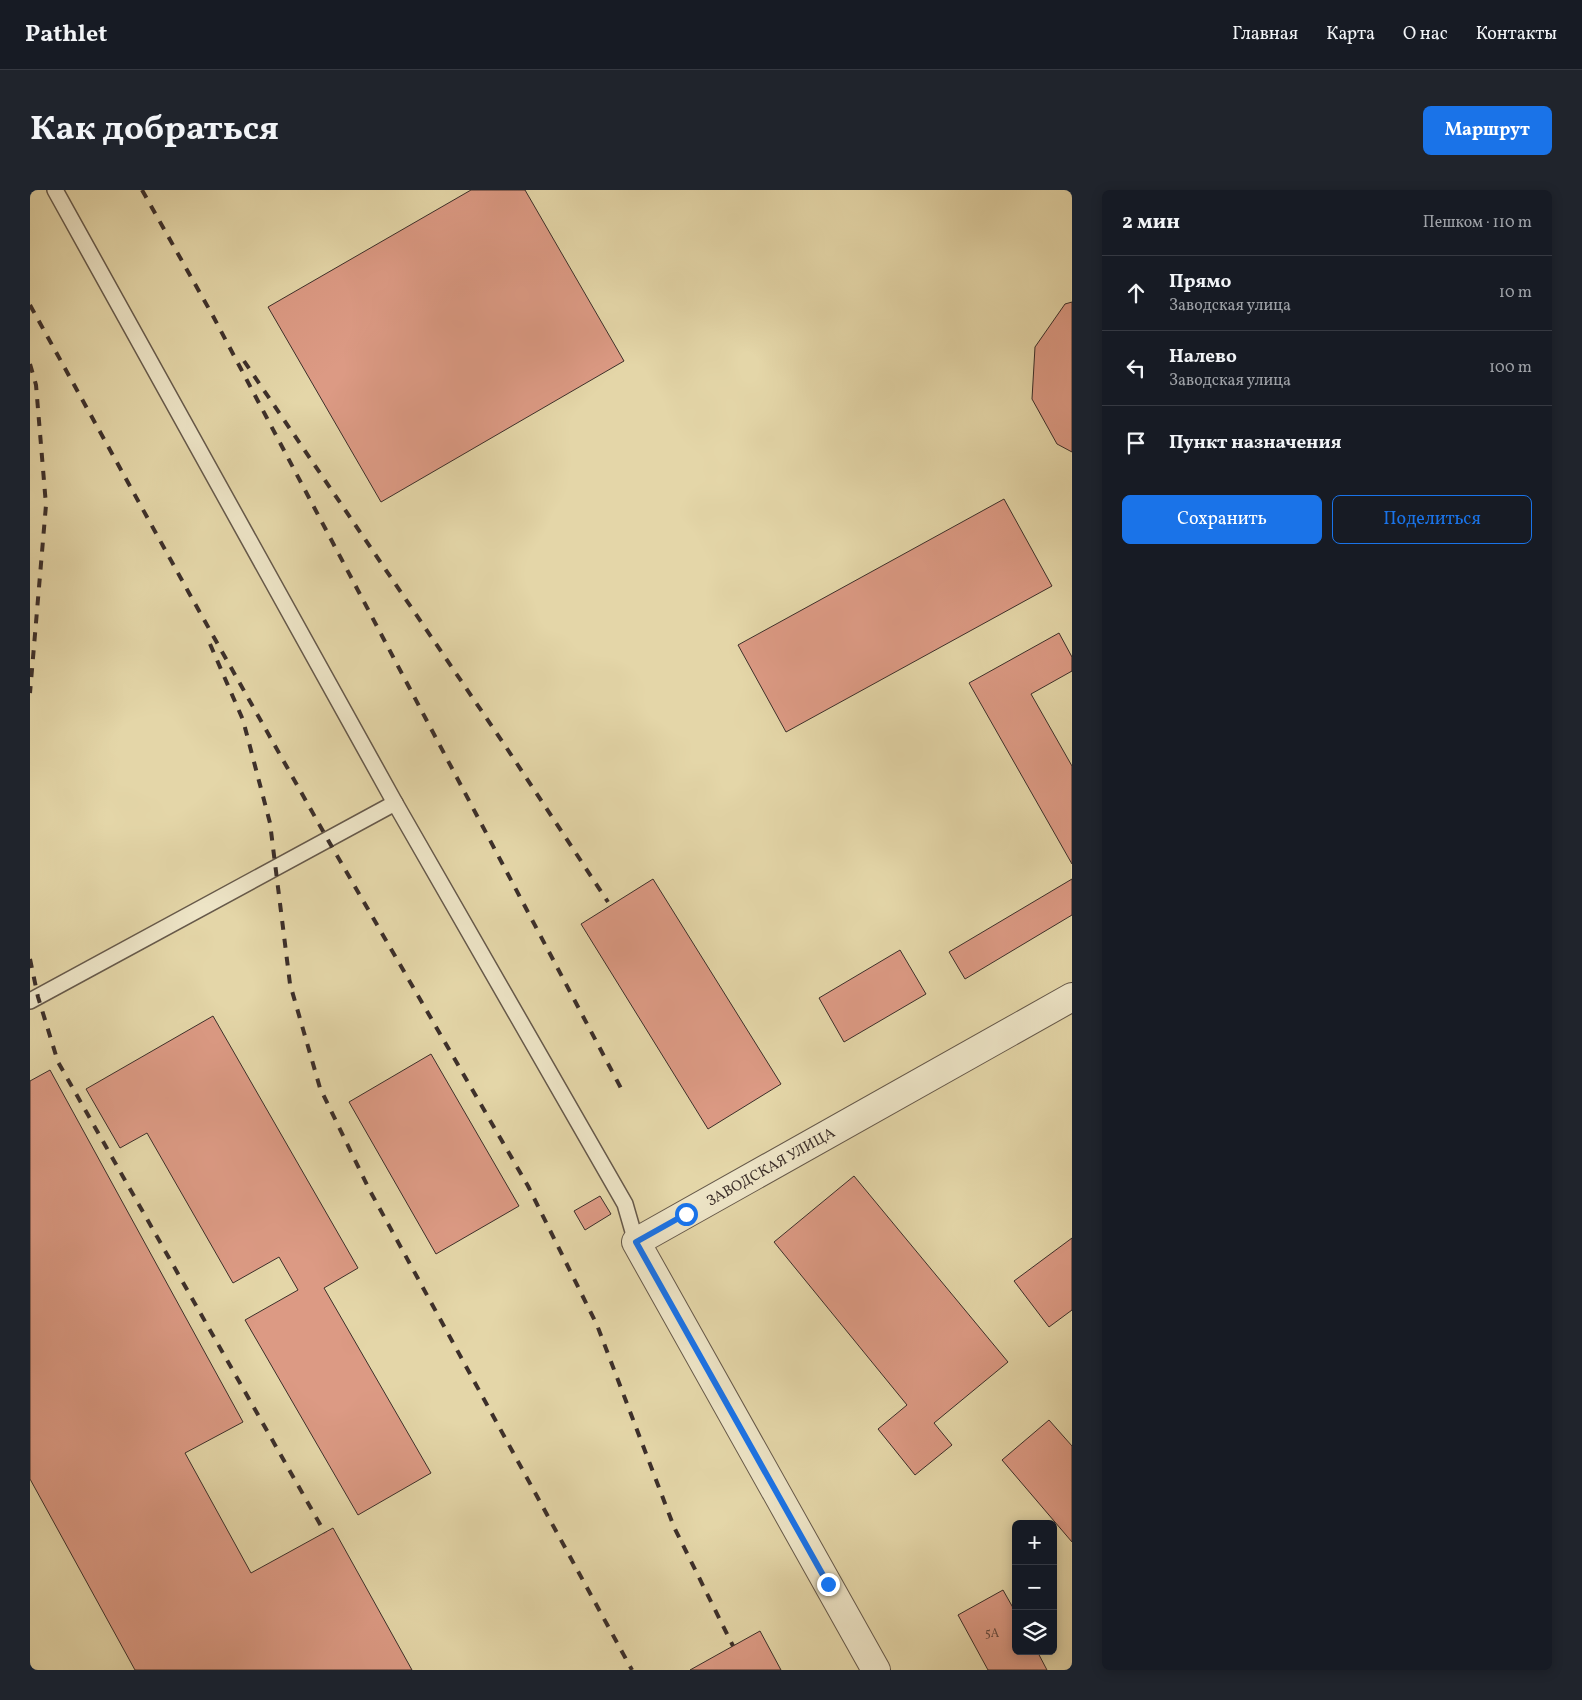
<!DOCTYPE html>
<html lang="ru">
<meta charset="utf-8">
<style>
:root{--surface:#171b24;--page:#20242c;--text:#f1f3f6;--muted:#9ea1a6;--line:#363941;--accent:#1a73e8}
body{margin:0;font-family:Vollkorn,serif;background:var(--page);color:var(--text)}
.controls{position:absolute;right:15px;bottom:15px;display:grid;overflow:hidden;border-radius:8px;box-shadow:0 2px 12px #0003}
.controls button{width:45px;height:45px;display:grid;place-items:center;padding:0;border:0;border-bottom:1px solid var(--line);background:var(--surface);color:var(--text);font:25px sans-serif}
.stop{position:absolute;width:15px;height:15px;margin:-11px;border:4px solid #1a73e8;border-radius:50%;background:#fff}
.stop.end{background:#1a73e8;border-color:#fff;box-shadow:0 1px 5px #0008}
.list{margin:0;padding:0;list-style:none}
h2{display:flex;justify-content:space-between;align-items:center;height:65px;margin:0;padding:0 20px;font-size:21px}
h2 small{font-size:16px;font-weight:400;color:var(--muted)}
.list li{display:grid;grid-template-columns:32px 1fr auto;gap:15px;align-items:center;box-sizing:border-box;height:75px;padding:0 20px;border-top:1px solid var(--line)}
.list b{display:block;font-size:19px;white-space:nowrap}
.list p{margin:0;font-size:16px;white-space:nowrap;color:var(--muted)}
.list em{font-size:16px;font-style:normal;color:var(--muted)}
.actions{display:flex;gap:10px;padding:15px 20px}
.actions a{flex:1;padding:11px 0;border:1px solid var(--accent);border-radius:8px;text-align:center;font-size:18px;color:var(--accent)}
.actions .main{background:var(--accent);color:#fff}
.icon{flex:none;width:28px;height:28px;fill:none;stroke:currentColor;stroke-width:2;stroke-linecap:round;stroke-linejoin:round}
.map{position:relative;flex:none;width:1042px;height:1480px;overflow:hidden;border-radius:8px}
header{display:flex;align-items:center;gap:30px;box-sizing:border-box;height:70px;padding:0 25px;background:var(--surface);border-bottom:1px solid var(--line)}
header strong{font-size:24px}
nav{display:flex;gap:28px;margin-inline-start:auto;font-size:18px}
.intro{display:flex;align-items:center;justify-content:space-between;box-sizing:border-box;height:120px;padding:0 30px}
h1{margin:0;font-size:35px}
.button{padding:12px 22px;border-radius:8px;background:var(--accent);color:#fff;font-size:18px;font-weight:700}
main{display:flex;gap:30px;padding:0 30px}
aside{flex:1;background:var(--surface);border-radius:8px;box-shadow:0 2px 12px #0003}
.map>svg:first-child{display:block}
.building{fill:#dc9a84;stroke:#3c2f2a}
.lines{fill:none;stroke-linecap:round;stroke-linejoin:round}
.service-casing{stroke:#66594a;stroke-width:18}
.minor-casing{stroke:#66594a;stroke-width:30}
.service{stroke:#ede4c6;stroke-width:15}
.minor{stroke:#ede4c6;stroke-width:28}
.rail{stroke:#3c2f2a;stroke-width:4;stroke-dasharray:9 9;stroke-linecap:butt}
.route{stroke:#1a73e8;stroke-width:6}
.labels{text-anchor:middle;stroke-width:4;stroke-linejoin:round;paint-order:stroke}
.number-label{font-size:12px;fill:#644a40}
.street-label{font-size:15px;fill:#3c2f2a;stroke:#ede4c6}
</style>
<header>
<strong>Pathlet</strong>
<nav><a>Главная</a><a>Карта</a><a>О нас</a><a>Контакты</a></nav>
</header>
<div class="intro"><h1>Как добраться</h1><a class="button">Маршрут</a></div>
<main>
<div class="map">
<svg width="1042" height="1480" viewBox="0 0 1042 1480">
<rect width="100%" height="100%" fill="#e4d6a8"/>
<filter id="stains"><feTurbulence type="fractalNoise" baseFrequency=".004" numOctaves="4"/><feColorMatrix values="0 0 0 0 .2 0 0 0 0 .09 0 0 0 0 .02 0 0 0 .5 -.17"/></filter>
<radialGradient id="worn" r=".72"><stop offset=".6" stop-color="#630" stop-opacity="0"/><stop offset="1" stop-color="#630" stop-opacity=".3"/></radialGradient>
<!-- building -->
<g class="building">
<path d="M441 0H495L594 171 351 312 238 117Z"/>
<path d="M1042 112V262L1027 254 1002 209 1005 157 1035 114Z"/>
<path d="M974 309 1022 396 756 542 708 455Z"/>
<path d="M1029 443 1042 467V481L1001 504 1042 576V674L939 493Z"/>
<path d="M623 689 751 894 678 939 551 734Z"/>
<path d="M1042 689V725L935 789 919 762Z"/>
<path d="M870 760 896 804 814 852 789 808Z"/>
<path d="M183 826 328 1078 294 1098 401 1283 328 1325 215 1130 268 1100 249 1067 203 1093 117 943 90 958 56 899Z"/>
<path d="M401 864 489 1016 406 1064 319 912Z"/>
<path d="M20 880 213 1232 155 1263 221 1383 303 1338 382 1480H105L0 1289V891Z"/>
<path d="M824 986 978 1172 904 1233 922 1255 885 1285 848 1239 877 1215 744 1052Z"/>
<path d="M570 1006 581 1024 555 1040 544 1021Z"/>
<path d="M1042 1048V1120L1019 1137 984 1091Z"/>
<path d="M1019 1230 1042 1256V1352L972 1270Z"/>
<path d="M973 1400 986 1423V1461H1007L1017 1480H958L928 1425Z"/>
<path d="M730 1441 751 1480H660L703 1456Z"/>
</g>
<g class="lines">
<defs>
<g id="service">
<path d="M25 0 365 613 595 1014 606 1052"/>
<path d="M0 811 365 613"/>
</g>
<g id="minor">
<path id="s1" d="M846 1480 606 1052 1042 807"/>
</g>
</defs>
<!-- service casing -->
<use href="#service" class="service-casing"/>
<!-- minor casing -->
<use href="#minor" class="minor-casing"/>
<!-- service -->
<use href="#service" class="service"/>
<!-- minor -->
<use href="#minor" class="minor"/>
<!-- rail -->
<g class="rail">
<path d="M112 0 183 126 593 902"/>
<path d="M0 115 159 403 298 650 498 996 567 1135 644 1337 703 1456"/>
<path d="M214 171 476 557 578 712"/>
<path d="M0 174 6 195 16 315 0 503"/>
<path d="M180 454 213 530 240 633 260 794 290 898 339 999 602 1480"/>
<path d="M0 769 8 807 28 872 295 1343"/>
</g>
</g>
<g class="lines">
<!-- route -->
<path class="route" d="M656 1024 606 1052 798 1394"/>
</g>
<g class="labels">
<!-- number labels -->
<g class="number-label">
<text x="962" y="1447">5А</text>
</g>
<!-- street labels -->
<g class="street-label">
<text dy="5" stroke="none"><textPath href="#s1" startOffset="645">ЗАВОДСКАЯ УЛИЦА</textPath></text>
</g>
</g>
<rect width="100%" height="100%" filter="url(#stains)"/>
<rect width="100%" height="100%" fill="url(#worn)"/>
</svg>
<div class="controls">
<button>+</button>
<button>−</button>
<button><svg class="icon" aria-label="layers" viewBox="0 0 24 24"><path d="M12 4l9 5-9 5-9-5zM3 14l9 5 9-5"/></svg></button>
</div>
<div class="stop" style="left:656px;top:1024px"></div>
<div class="stop end" style="left:798px;top:1394px"></div>
</div>
<aside>
<h2>2 мин<small>Пешком · 110 m</small></h2>
<ul class="list">
<li><svg class="icon" aria-label="ahead" viewBox="0 0 24 24"><path d="M12 20V5M6 11l6-6 6 6"/></svg><div><b>Прямо</b><p>Заводская улица</p></div><em>10 m</em></li>
<li><svg class="icon" aria-label="left" viewBox="0 0 24 24"><path d="M17 20v-9H6M10 6l-5 5 5 5"/></svg><div><b>Налево</b><p>Заводская улица</p></div><em>100 m</em></li>
<li><svg class="icon" aria-label="arrive" viewBox="0 0 24 24"><path d="M6 21V4h12l-3 4 3 4H6"/></svg><div><b>Пункт назначения</b></div></li>
</ul>
<div class="actions"><a class="main">Сохранить</a><a>Поделиться</a></div>
</aside>
</main>
